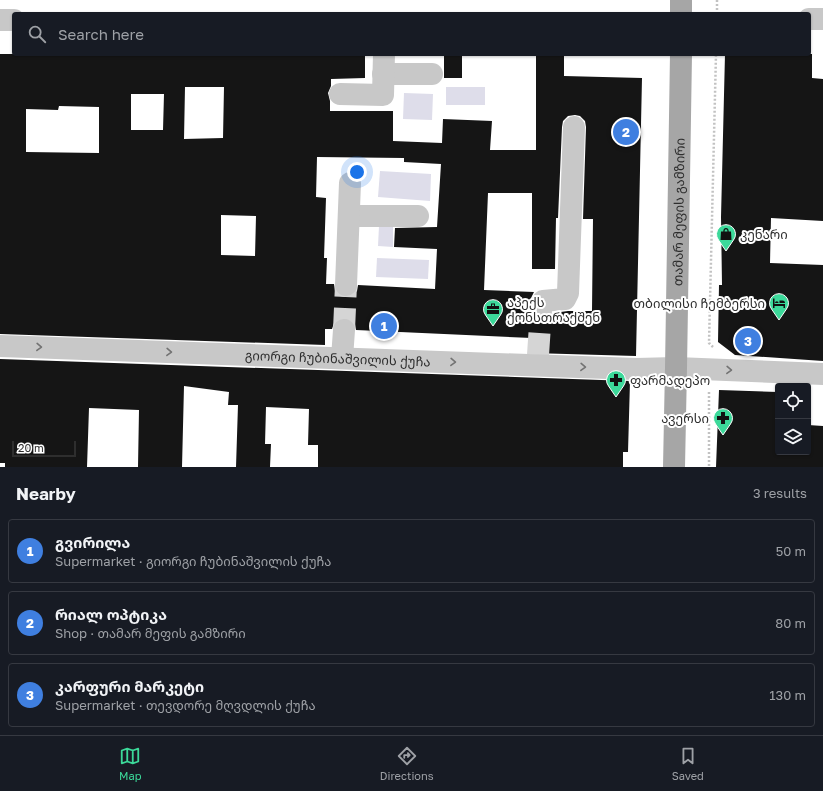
<!DOCTYPE html>
<meta charset="utf-8">
<style>
:root{--surface:#171b24;--page:#242831;--text:#f1f3f6;--muted:#9ea1a6;--line:#363941;--accent:#3cd99a}
body{margin:0;font-family:"Golos Text","Noto Sans Georgian",sans-serif;background:var(--page);color:var(--text)}
.controls{position:absolute;right:12px;bottom:12px;display:grid;overflow:hidden;border-radius:4px;box-shadow:0 1px 3px #0004}
.controls button{width:36px;height:36px;display:grid;place-items:center;padding:0;border:0;border-bottom:1px solid var(--line);background:var(--surface);color:var(--text);font:20px sans-serif}
.scale{position:absolute;left:12px;bottom:10px;width:64px;box-sizing:border-box;padding-left:4px;border:2px solid #2e2e2e;border-top:0;font-size:11px;line-height:14px;white-space:nowrap;color:#2e2e2e;-webkit-text-stroke:3px #fff;paint-order:stroke}
.you{position:absolute;left:357px;top:172px;width:14px;height:14px;margin:-10px;border:3px solid #fff;border-radius:50%;background:#1a73e8;box-shadow:0 0 0 6px #1a73e833}
.badge{display:grid;place-items:center;width:26px;height:26px;border-radius:50%;background:var(--accent);color:#fff;font-size:13px;font-weight:700}
.pin{position:absolute;translate:-50% -50%;border:2px solid #fff;box-shadow:0 1px 4px #0006}
.list{margin:0;padding:0;list-style:none}
h2{display:flex;justify-content:space-between;align-items:center;height:52px;margin:0;padding:0 16px;font-size:17px}
h2 small{font-size:13px;font-weight:400;color:var(--muted)}
.list li{display:grid;grid-template-columns:26px 1fr auto;gap:12px;align-items:center;box-sizing:border-box;height:64px;margin:0 8px 8px;padding:0 8px;border:1px solid var(--line);border-radius:4px}
.list b{display:block;font-size:15px;white-space:nowrap}
.list p{margin:0;font-size:13px;white-space:nowrap;color:var(--muted)}
.list em{font-size:13px;font-style:normal;color:var(--muted)}
.icon{flex:none;width:22px;height:22px;fill:none;stroke:currentColor;stroke-width:2;stroke-linecap:round;stroke-linejoin:round}
.map{position:relative;flex:none;width:823px;height:467px;overflow:hidden}
.search{position:absolute;background:var(--surface);box-shadow:0 1px 3px #0004;left:12px;right:12px;top:12px;height:44px;display:flex;align-items:center;gap:10px;box-sizing:border-box;padding:0 14px;border-radius:4px;color:var(--muted);font-size:15px}
.sheet{height:268px;background:var(--surface)}
nav{display:flex;justify-content:space-around;align-items:center;box-sizing:border-box;height:56px;border-top:1px solid var(--line);background:var(--surface);font-size:11px;color:var(--muted)}
nav a{display:grid;justify-items:center;gap:2px}
nav .on{color:var(--accent)}
.map>svg:first-child{display:block}
.green{fill:#deddea}
.building{fill:#151515;fill-rule:evenodd}
.lines{fill:none;stroke-linecap:round;stroke-linejoin:round}
.minor-tunnel{stroke:#d5d5d5;stroke-width:22;stroke-dasharray:22 11;stroke-linecap:butt}
.path{stroke:#c2c2c2;stroke-width:2.5;stroke-dasharray:2 2;stroke-linecap:butt}
.minor{stroke:#c8c8c8;stroke-width:22}
.major{stroke:#a6a6a6;stroke-width:22}
.oneway{stroke:#737373}
.labels{text-anchor:middle;stroke-width:4;stroke-linejoin:round;paint-order:stroke}
.street-label{font-size:13px;fill:#2e2e2e;stroke:#fff}
.poi-label{font-size:13px;fill:#2e2e2e;stroke:#fff;text-anchor:start}
</style>
<div class="map">
<svg width="823" height="467" viewBox="0 0 823 467">
<rect width="100%" height="100%" fill="#fff"/>
<!-- green -->
<g class="green">
<rect x="446" y="87" width="39" height="18"/>
<path d="M404 93 433 94 432 120 403 119Z"/>
<path d="M380 171 431 174 430 201 378 197Z"/>
<path d="M379 226H393V247L378 246Z"/>
<path d="M377 258 429 260 428 279 376 277Z"/>
</g>
<!-- building -->
<g class="building">
<path d="M0 54H365V78L331 79V86L328 93 330 101V111H393V141L442 143 443 119 492 121 490 150H536V54H564V76L642 78 636 356 532 353V338L356 330 355 324 351 320 344 318 339 319 334 323 332 329H325V345L0 334ZM185 87H224L223 138 184 139ZM131 94H164L163 130H131ZM59 106 99 107V153L26 152V109L58 110ZM575 115 580 116 585 121 586 127 583 219H593L592 311H568L553 313 550 319 545 322H539L533 319 529 313 531 298 534 292 484 290 488 193H532V269H555L556 218H558L562 127 563 121 568 116ZM317 157 404 158V162L441 164 437 227 395 228 394 247 437 249 435 289 358 285 357 291 352 296 345 297 340 296 335 291 334 284H326L327 258H324L326 198 316 197ZM221 215 256 216 255 256 221 255Z"/>
<rect x="444" y="54" width="18" height="24"/>
<path d="M725 54H812V78L823 79V221L771 218 770 263 823 265V361L735 355 718 342 719 285H722L721 217Z"/>
<path d="M0 359 630 381 628 452H623V467H318V445H308L309 409 266 407 265 444H271L270 467H236L238 405H228L229 392 184 386 182 467H138L139 410 89 408 87 467H5V463H0Z"/>
<path d="M719 390 778 392V452H808V425L823 426V467H716Z"/>
</g>
<g class="lines">
<!-- minor-tunnel -->
<g class="minor-tunnel">
<path d="M344 330 346 285"/>
<path d="M538 355 541 310"/>
</g>
<!-- path -->
<g class="path">
<path d="M717 14V0"/>
<path d="M713 347 709 343 716 54"/>
<path d="M709 392V467"/>
</g>
<!-- minor -->
<g class="minor">
<path d="M809 19H823"/>
<path d="M0 20H14"/>
<path d="M383 74H432"/>
<path d="M340 94 383 95 384 54"/>
<path d="M349 216H418"/>
<path d="M346 285 350 183"/>
<path d="M541 310 543 301 565 299 568 293 574 127"/>
<path id="s1" d="M0 346 636 369 676 368 823 374"/>
<path d="M342 358 344 330"/>
</g>
<!-- major -->
<g class="major">
<path d="M681 14V0"/>
<path id="s2" d="M674 467 676 368 681 54"/>
</g>
</g>
<!-- one-way arrows -->
<defs><path id="oneway-chevron" d="M-2-3.5L2.5 0L-2 3.5" fill="none" stroke-width="1.6" stroke-linecap="round" stroke-linejoin="round"/></defs>
<g class="oneway">
<use href="#oneway-chevron" transform="translate(39 347) rotate(2)"/>
<use href="#oneway-chevron" transform="translate(169 352) rotate(2)"/>
<use href="#oneway-chevron" transform="translate(453 362) rotate(2)"/>
<use href="#oneway-chevron" transform="translate(583 367) rotate(2)"/>
<use href="#oneway-chevron" transform="translate(729 370) rotate(2)"/>
</g>
<!-- icons -->
<defs>
<symbol id="shop-pin" viewBox="-11 -11 22 30"><path d="M0 17L-7.5 6A9.5 9.5 0 1 1 7.5 6Z" fill="#3cd99a" stroke="#fff"/><path d="M-5-2.5h2.3a2.7 3.5 0 0 1 5.4 0H5L5.5 6h-11ZM-1.5-2.5h3a1.5 2.3 0 0 0-3 0Z" fill="#111"/></symbol>
<symbol id="hotel-pin" viewBox="-11 -11 22 30"><path d="M0 17L-7.5 6A9.5 9.5 0 1 1 7.5 6Z" fill="#3cd99a" stroke="#fff"/><path d="M-6-4.5h1.5V1H6V5H4.5V3h-9V5H-6ZM-4 0a1.8 1.8 0 1 1 3.6 0ZM.5 0V-2.5h3Q6-2.5 6 0Z" fill="#111"/></symbol>
<symbol id="office-pin" viewBox="-11 -11 22 30"><path d="M0 17L-7.5 6A9.5 9.5 0 1 1 7.5 6Z" fill="#3cd99a" stroke="#fff"/><path d="M-6-3h4V-5.5h4V-3h4V5H-6ZM-1-4.5V-3h2v-1.5ZM-6 0V1H6V0Z" fill="#111"/></symbol>
<symbol id="pharmacy-pin" viewBox="-11 -11 22 30"><path d="M0 17L-7.5 6A9.5 9.5 0 1 1 7.5 6Z" fill="#3cd99a" stroke="#fff"/><path d="M-2-6h4v4h4v4h-4v4h-4v-4h-4v-4h4Z" fill="#111"/></symbol>
</defs>
<g fill-rule="evenodd">
<use href="#shop-pin" x="715" y="223" width="22" height="30"/>
<use href="#hotel-pin" x="768" y="292" width="22" height="30"/>
<use href="#office-pin" x="482" y="298" width="22" height="30"/>
<use href="#pharmacy-pin" x="605" y="369" width="22" height="30"/>
<use href="#pharmacy-pin" x="712" y="407" width="22" height="30"/>
</g>
<g class="labels">
<!-- street labels -->
<g class="street-label">
<text dy="5" stroke="none"><textPath href="#s2" startOffset="255">თამარ მეფის გამზირი</textPath></text>
<text dy="5" stroke="none"><textPath href="#s1" startOffset="338">გიორგი ჩუბინაშვილის ქუჩა</textPath></text>
</g>
<!-- poi labels -->
<g class="poi-label">
<text x="740" y="239">კენარი</text>
<text x="507" y="307">აპექს<tspan x="507" dy="15">ქონსთრაქშენ</tspan></text>
<text x="765" y="308" text-anchor="end">თბილისი ჩემბერსი</text>
<text x="630" y="385">ფარმადეპო</text>
<text x="709" y="423" text-anchor="end">ავერსი</text>
</g>
</g>
</svg>
<div class="controls">
<button><svg class="icon" aria-label="locate" viewBox="0 0 24 24"><circle cx="12" cy="12" r="6"/><path d="M12 2v4M12 18v4M2 12h4M18 12h4"/></svg></button>
<button><svg class="icon" aria-label="layers" viewBox="0 0 24 24"><path d="M12 4l9 5-9 5-9-5zM3 14l9 5 9-5"/></svg></button>
</div>
<div class="scale">20 m</div>
<div class="you"></div>
<div class="pin badge" style="left:384px;top:326px;background:#3f7fe0">1</div>
<div class="pin badge" style="left:626px;top:132px;background:#3f7fe0">2</div>
<div class="pin badge" style="left:748px;top:341px;background:#3f7fe0">3</div>
<div class="search"><svg class="icon" aria-label="search" viewBox="0 0 24 24"><circle cx="10" cy="10" r="6"/><path d="M15 15l6 6"/></svg>Search here</div>
</div>
<section class="sheet">
<h2>Nearby<small>3 results</small></h2>
<ul class="list">
<li><span class="badge" style="background:#3f7fe0">1</span><div><b>გვირილა</b><p>Supermarket · გიორგი ჩუბინაშვილის ქუჩა</p></div><em>50 m</em></li>
<li><span class="badge" style="background:#3f7fe0">2</span><div><b>რიალ ოპტიკა</b><p>Shop · თამარ მეფის გამზირი</p></div><em>80 m</em></li>
<li><span class="badge" style="background:#3f7fe0">3</span><div><b>კარფური მარკეტი</b><p>Supermarket · თევდორე მღვდლის ქუჩა</p></div><em>130 m</em></li>
</ul>
</section>
<nav>
<a class="on"><svg class="icon" aria-label="map" viewBox="0 0 24 24"><path d="M3 6l6-2 6 2 6-2v14l-6 2-6-2-6 2zM9 4v14M15 6v14"/></svg>Map</a>
<a><svg class="icon" aria-label="directions" viewBox="0 0 24 24"><path d="M12 3l9 9-9 9-9-9zM9 14v-3h6M13 9l2 2-2 2"/></svg>Directions</a>
<a><svg class="icon" aria-label="saved" viewBox="0 0 24 24"><path d="M7 4h10v16l-5-4-5 4z"/></svg>Saved</a>
</nav>
